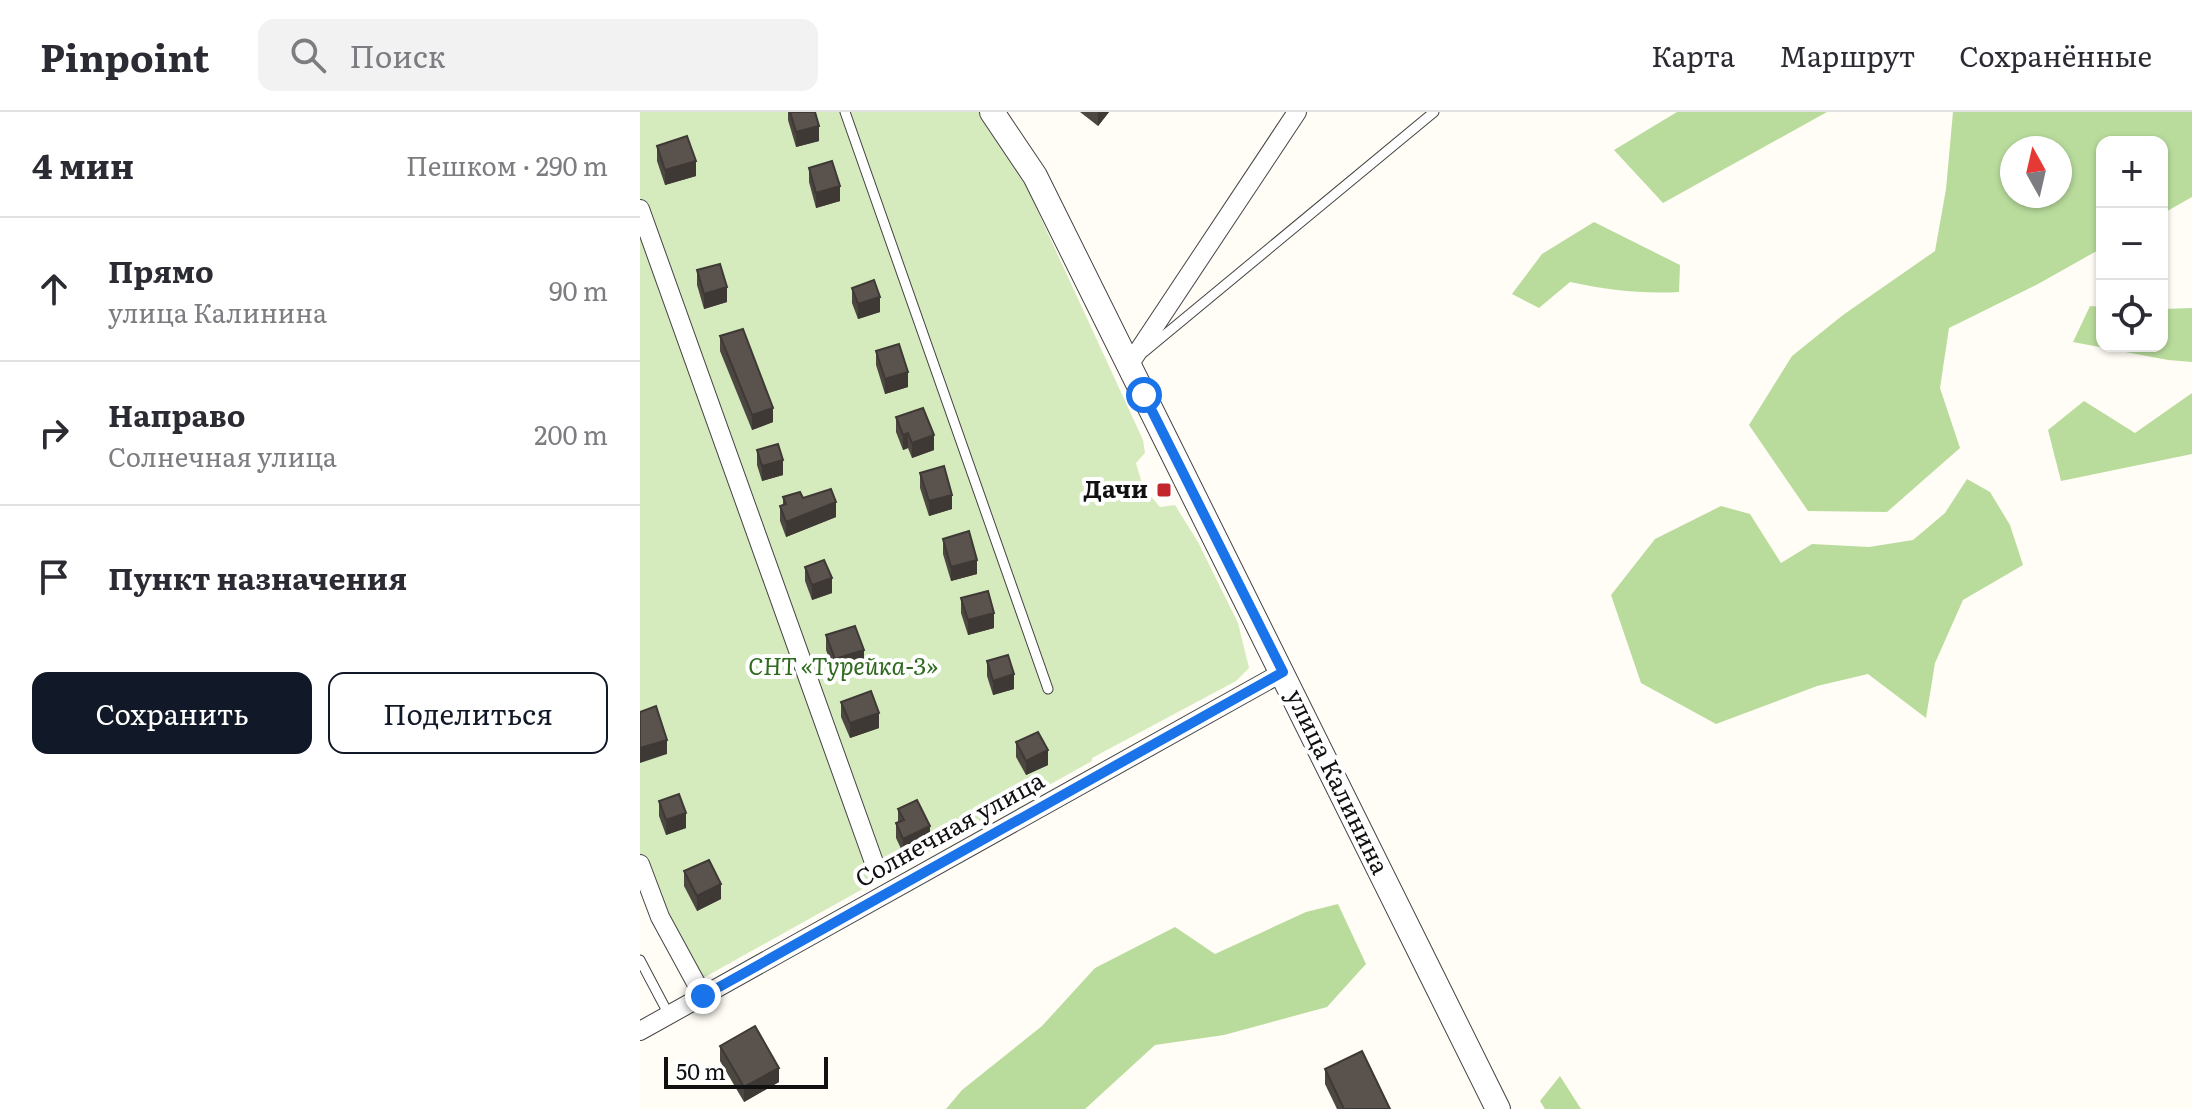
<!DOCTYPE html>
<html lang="ru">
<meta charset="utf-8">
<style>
:root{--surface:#fff;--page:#f2f2f3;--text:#2b2b33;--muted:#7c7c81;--line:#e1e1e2;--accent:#111827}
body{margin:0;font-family:Literata,serif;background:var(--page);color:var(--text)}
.controls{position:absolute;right:24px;top:24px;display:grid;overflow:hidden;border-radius:16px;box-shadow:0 2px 6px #0004}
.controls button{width:72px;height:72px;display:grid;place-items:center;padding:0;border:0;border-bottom:2px solid var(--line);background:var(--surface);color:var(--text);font:40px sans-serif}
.compass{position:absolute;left:1360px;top:24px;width:72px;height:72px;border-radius:50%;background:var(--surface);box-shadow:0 2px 6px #0004;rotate:352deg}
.scale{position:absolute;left:24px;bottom:20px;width:164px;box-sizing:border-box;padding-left:8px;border:4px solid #111;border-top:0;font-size:22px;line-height:28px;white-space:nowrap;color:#111;-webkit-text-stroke:6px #fff;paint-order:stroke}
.stop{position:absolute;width:24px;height:24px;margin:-18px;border:6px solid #1a73e8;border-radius:50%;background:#fff}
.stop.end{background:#1a73e8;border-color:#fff;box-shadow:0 2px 8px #0008}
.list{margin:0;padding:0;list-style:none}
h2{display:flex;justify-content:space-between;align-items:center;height:104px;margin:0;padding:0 32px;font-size:34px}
h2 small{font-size:26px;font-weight:400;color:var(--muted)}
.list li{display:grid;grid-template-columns:52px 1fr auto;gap:24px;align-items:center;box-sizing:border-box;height:144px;padding:0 32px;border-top:2px solid var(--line)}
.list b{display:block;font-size:30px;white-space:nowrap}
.list p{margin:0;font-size:26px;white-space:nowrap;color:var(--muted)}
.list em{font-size:26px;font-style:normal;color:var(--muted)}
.actions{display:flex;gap:16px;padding:24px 32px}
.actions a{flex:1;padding:18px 0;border:2px solid var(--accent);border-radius:16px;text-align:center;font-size:28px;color:var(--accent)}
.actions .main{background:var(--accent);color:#fff}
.icon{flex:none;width:44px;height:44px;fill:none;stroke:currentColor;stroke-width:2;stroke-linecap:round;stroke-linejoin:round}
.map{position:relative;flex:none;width:1552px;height:997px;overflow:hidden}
header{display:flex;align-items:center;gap:48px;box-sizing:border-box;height:112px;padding:0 40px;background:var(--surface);border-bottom:2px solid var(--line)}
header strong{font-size:38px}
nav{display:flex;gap:44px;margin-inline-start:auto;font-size:28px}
.search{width:560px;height:72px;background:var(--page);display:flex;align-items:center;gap:20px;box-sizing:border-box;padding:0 28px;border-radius:16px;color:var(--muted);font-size:30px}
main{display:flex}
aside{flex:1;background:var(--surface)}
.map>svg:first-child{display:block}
.green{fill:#d5ebbd}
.forest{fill:#b9dc9c;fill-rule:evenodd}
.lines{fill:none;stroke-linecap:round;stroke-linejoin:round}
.service-casing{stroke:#444;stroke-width:11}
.minor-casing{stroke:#444;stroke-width:20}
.tertiary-casing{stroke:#444;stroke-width:26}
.service{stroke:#fff;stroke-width:9}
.minor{stroke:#fff;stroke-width:18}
.tertiary{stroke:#fff;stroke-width:24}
.wall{fill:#4d4742}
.shaded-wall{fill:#3f3936}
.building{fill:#5a524d;stroke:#3f3936;stroke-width:2}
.route{stroke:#1a73e8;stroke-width:10}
.poi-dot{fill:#c4262e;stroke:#fff;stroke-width:3}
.labels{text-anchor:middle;stroke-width:8;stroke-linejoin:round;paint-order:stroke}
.poi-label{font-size:24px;font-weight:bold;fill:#111;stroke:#fff;text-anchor:end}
.park-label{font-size:24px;font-style:italic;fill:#2f6b1f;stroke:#fff}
.street-label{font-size:24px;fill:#111;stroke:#fff}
</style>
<header>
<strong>Pinpoint</strong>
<div class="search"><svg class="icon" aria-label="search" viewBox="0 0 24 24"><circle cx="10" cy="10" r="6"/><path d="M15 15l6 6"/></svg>Поиск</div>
<nav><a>Карта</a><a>Маршрут</a><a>Сохранённые</a></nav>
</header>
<main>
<aside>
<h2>4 мин<small>Пешком · 290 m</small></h2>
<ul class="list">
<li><svg class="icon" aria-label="ahead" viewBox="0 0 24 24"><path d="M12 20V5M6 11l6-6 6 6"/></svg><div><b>Прямо</b><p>улица Калинина</p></div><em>90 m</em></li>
<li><svg class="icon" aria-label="right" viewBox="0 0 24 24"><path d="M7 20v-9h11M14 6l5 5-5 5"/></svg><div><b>Направо</b><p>Солнечная улица</p></div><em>200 m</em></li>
<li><svg class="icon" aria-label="arrive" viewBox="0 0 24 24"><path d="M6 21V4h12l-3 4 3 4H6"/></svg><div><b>Пункт назначения</b></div></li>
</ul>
<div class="actions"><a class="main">Сохранить</a><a>Поделиться</a></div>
</aside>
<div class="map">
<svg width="1552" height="997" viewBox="0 0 1552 997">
<rect width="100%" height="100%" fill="#fffdf5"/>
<!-- green -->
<path class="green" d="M0 0H352L503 328 505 341 496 351 503 375 520 395 535 393 558 430 598 511 609 556 596 569 452 646V649L56 870 0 752Z"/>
<!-- forest -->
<g class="forest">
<path d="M1037 0H1187L1023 91 974 38Z"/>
<path d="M1313 0H1552V85L1522 102V30H1462V136L1398 172 1309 216 1300 276 1320 336 1247 400 1168 399 1109 313 1152 244 1203 203 1295 139 1306 77ZM1372 36H1420V84H1372Z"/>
<path d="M954 110 1040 153 1039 180C1002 182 967 178 930 170L899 196 872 182 902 142Z"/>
<path d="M1450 194 1462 195V234H1522V197L1552 196V250L1528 248 1433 230Z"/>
<path d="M1552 281V342L1421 369 1408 318 1444 289 1495 321Z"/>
<path d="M1327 367 1350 380 1370 413 1383 453 1323 488 1295 551 1286 606 1228 562 1177 574 1076 612 1001 571 971 483 1015 427 1081 394 1110 402 1141 451 1172 432 1229 435 1273 428 1305 401Z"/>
<path d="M698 792 726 852 687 895 584 923 515 933 445 997H306L322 978 402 914 455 856 535 815 575 842 666 800Z"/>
<path d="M920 964 941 997H905L900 989Z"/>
</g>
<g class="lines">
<defs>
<g id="service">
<path d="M205 0 408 577"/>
<path d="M504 240 794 0"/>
<path d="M0 848 29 903"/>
</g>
<g id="minor">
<path d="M0 97 236 756"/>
<path d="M489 253 657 0"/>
<path d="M0 752 20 805 63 884"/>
<path d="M0 919 643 560"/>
</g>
<path id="tertiary" d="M352 0 395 64 858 997"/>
</defs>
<!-- service casing -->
<use href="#service" class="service-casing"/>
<!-- minor casing -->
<use href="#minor" class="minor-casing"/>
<!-- tertiary casing -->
<use href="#tertiary" class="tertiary-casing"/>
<!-- service -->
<use href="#service" class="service"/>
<!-- minor -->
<use href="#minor" class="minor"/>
<!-- tertiary -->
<use href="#tertiary" class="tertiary"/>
</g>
<!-- wall -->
<g class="wall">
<path d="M148 0H175L179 29 156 35 148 8Z"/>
<path d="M440 0H469L458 14Z"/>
<path d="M17 34 56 64 25 73 17 49Z"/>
<path d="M169 56 200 89 176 96 169 70Z"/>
<path d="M57 158 87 190 64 197 57 173Z"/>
<path d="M212 176 240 200 218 207 212 191Z"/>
<path d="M80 224 133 310 112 318 80 239Z"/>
<path d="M236 239 268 275 245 282 236 253Z"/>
<path d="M256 305 294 338 272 346 268 336 263 338 256 320Z"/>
<path d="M117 338 143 363 122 369 117 353Z"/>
<path d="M280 361 312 397 289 404 280 376Z"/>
<path d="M143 385 163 386 196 405 146 425 140 409V394L143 393Z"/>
<path d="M303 427 337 462 311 469 303 442Z"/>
<path d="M165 455 192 481 172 488 165 469Z"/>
<path d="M321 486 354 516 328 523 321 501Z"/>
<path d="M186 523 224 553 195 562 186 538Z"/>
<path d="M347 549 374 577 353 583 347 564Z"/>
<path d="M201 590 239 616 210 626 201 605Z"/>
<path d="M376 630 408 653 386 663 376 645Z"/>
<path d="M19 689 46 716 26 723 19 704Z"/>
<path d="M258 697 290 729 263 741 256 726V711L258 710Z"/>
<path d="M44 759 81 787 57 799 44 774Z"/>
<path d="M80 934 139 970 104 990 80 949Z"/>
<path d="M685 957 750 997H697L685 972Z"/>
</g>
<!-- shaded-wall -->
<g class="shaded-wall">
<path d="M458 0H469L458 14Z"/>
<path d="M179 14V29L156 35V20Z"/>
<path d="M56 49V64L25 73V58Z"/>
<path d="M200 74V89L176 96V81Z"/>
<path d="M87 175V190L64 197V182Z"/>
<path d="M240 185V200L218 207V192Z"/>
<path d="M268 260V275L245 282V267Z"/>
<path d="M133 296V310L112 318V303Z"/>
<path d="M268 321V336L263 338V323Z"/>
<path d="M294 323V338L272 346V331Z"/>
<path d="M143 348V363L122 369V354Z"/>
<path d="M312 383V397L289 404V389Z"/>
<path d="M196 390V405L146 425V410Z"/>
<path d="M337 448V462L311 469V455Z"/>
<path d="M192 466V481L172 488V473Z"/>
<path d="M354 501V516L328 523V508Z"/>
<path d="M224 538V553L195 562V547Z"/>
<path d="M374 562V577L353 583V569Z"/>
<path d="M239 601V616L210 626V611Z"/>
<path d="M27 628V642L0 651V636Z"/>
<path d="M408 638V653L386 663V649Z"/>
<path d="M46 701V716L26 723V708Z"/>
<path d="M290 714V729L263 741V727Z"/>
<path d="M81 772V787L57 799V784Z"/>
<path d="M139 956V970L104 990V975Z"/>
</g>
<!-- building -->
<g class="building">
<path d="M150 0H175L179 14 156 20Z"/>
<path d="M47 24 56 49 25 58 17 34Z"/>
<path d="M192 49 200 74 176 81 169 56Z"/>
<path d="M80 152 87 175 64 182 57 158Z"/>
<path d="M234 168 240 185 218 192 212 176Z"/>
<path d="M103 217 133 296 112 303 80 224Z"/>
<path d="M259 232 268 260 245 267 236 239Z"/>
<path d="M283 296 294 323 272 331 268 321 263 323 256 305Z"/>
<path d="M138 332 143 348 122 354 117 338Z"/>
<path d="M304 354 312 383 289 389 280 361Z"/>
<path d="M191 377 196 390 146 410 140 394 146 392 143 385 160 380 163 386Z"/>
<path d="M329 419 337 448 311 455 303 427Z"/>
<path d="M184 448 192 466 172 473 165 455Z"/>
<path d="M348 479 354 501 328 508 321 486Z"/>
<path d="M215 514 224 538 195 547 186 523Z"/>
<path d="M368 543 374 562 353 569 347 549Z"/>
<path d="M231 579 239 601 210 611 201 590Z"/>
<path d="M16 594 27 628 0 636V600Z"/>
<path d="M398 620 408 638 386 649 376 630Z"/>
<path d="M39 682 46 701 26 708 19 689Z"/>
<path d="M277 688 290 714 263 727 256 711 264 708 258 697Z"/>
<path d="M69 748 81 772 57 784 44 759Z"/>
<path d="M115 914 139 956 104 975 80 934Z"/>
<path d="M722 939 750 997H704L685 957Z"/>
</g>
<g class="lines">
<!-- route -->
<path class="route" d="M63 884 643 560 504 283"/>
</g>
<!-- markers -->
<rect class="poi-dot" x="516" y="370" width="16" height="16" rx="4"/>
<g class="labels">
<!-- poi labels -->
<g class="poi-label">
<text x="508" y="386">Дачи</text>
</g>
<!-- park labels -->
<g class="park-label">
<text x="203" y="563">СНТ «Турейка-3»</text>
</g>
<!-- street labels -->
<g class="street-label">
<text transform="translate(697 670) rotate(64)" y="8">улица Калинина</text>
<text transform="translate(310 718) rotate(-29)" y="8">Солнечная улица</text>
</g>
</g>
</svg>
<div class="controls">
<button>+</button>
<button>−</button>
<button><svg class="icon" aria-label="locate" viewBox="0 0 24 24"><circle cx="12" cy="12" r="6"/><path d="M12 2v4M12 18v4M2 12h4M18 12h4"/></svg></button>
</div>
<svg class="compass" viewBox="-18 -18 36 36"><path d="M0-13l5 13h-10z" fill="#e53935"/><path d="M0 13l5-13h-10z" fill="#7c7c81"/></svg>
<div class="scale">50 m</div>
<div class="stop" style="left:504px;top:283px"></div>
<div class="stop end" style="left:63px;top:884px"></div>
</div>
</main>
